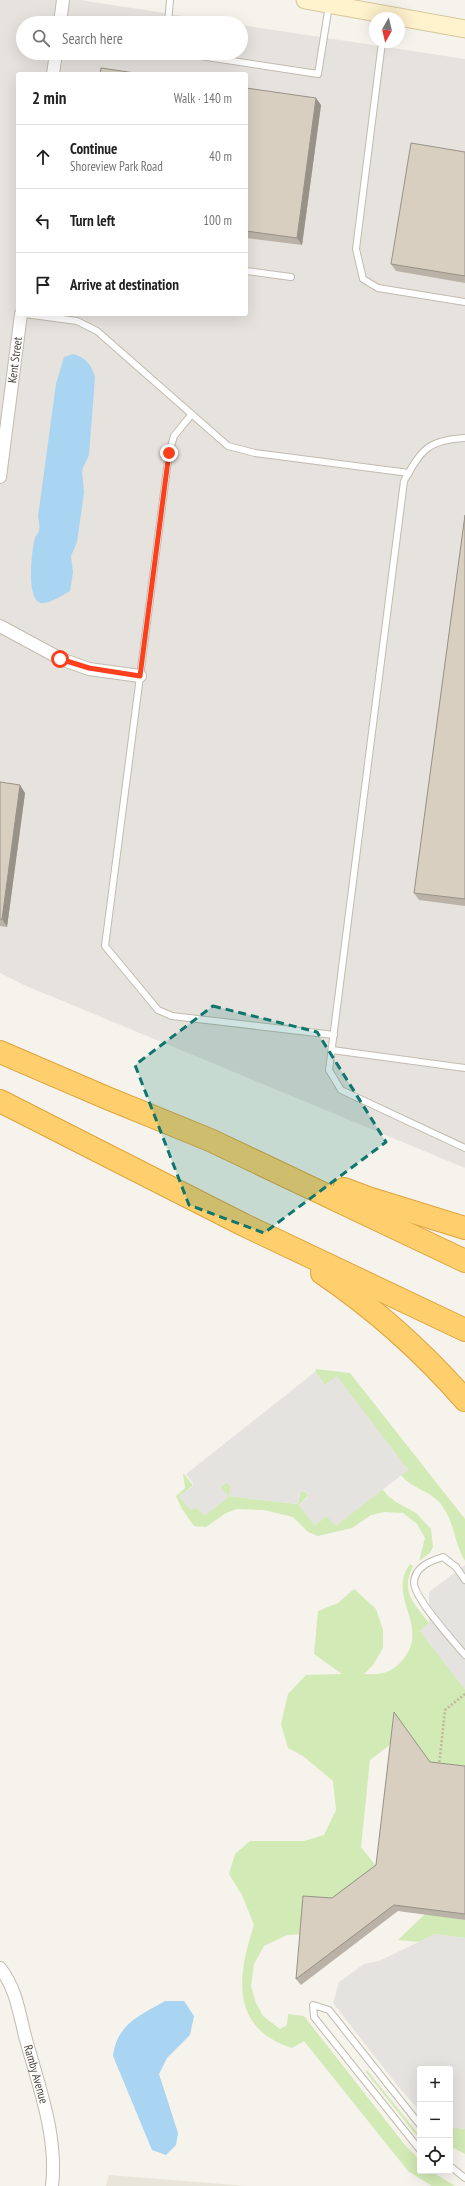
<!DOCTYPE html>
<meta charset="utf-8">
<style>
:root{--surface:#fff;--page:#f6f6f6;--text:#222;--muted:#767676;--line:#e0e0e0}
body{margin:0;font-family:"PT Sans Narrow",sans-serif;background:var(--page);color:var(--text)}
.controls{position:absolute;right:12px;bottom:12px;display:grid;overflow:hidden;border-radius:4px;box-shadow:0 4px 16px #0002}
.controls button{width:36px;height:36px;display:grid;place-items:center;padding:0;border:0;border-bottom:1px solid var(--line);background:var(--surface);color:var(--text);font:20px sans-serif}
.compass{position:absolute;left:369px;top:12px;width:36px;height:36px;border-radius:50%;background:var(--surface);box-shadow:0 4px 16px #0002;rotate:188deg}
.stop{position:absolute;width:12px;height:12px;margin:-9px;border:3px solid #fc3f1d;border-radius:50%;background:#fff}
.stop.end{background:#fc3f1d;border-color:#fff;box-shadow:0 1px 4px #0008}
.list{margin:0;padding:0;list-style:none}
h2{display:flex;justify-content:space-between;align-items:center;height:52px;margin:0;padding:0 16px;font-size:17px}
h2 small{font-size:13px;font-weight:400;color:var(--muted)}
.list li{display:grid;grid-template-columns:26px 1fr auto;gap:12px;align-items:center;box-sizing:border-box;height:64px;padding:0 16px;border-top:1px solid var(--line)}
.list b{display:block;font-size:15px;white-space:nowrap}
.list p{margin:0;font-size:13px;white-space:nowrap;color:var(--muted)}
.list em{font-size:13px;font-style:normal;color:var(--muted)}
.icon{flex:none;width:22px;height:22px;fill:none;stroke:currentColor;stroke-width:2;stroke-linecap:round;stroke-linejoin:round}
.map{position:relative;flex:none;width:465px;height:2186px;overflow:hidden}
.search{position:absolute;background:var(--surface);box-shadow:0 4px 16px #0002;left:16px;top:16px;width:232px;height:44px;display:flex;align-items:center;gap:10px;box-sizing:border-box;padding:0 14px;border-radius:22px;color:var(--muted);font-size:15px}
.panel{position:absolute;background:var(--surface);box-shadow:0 4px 16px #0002;left:16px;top:72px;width:232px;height:244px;border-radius:4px}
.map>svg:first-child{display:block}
.residential{fill:#eae5da}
.industrial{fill:#e6e2dd;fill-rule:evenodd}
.green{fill:#d2eab5}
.parking{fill:#e5e3e0}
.water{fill:#a9d4f2}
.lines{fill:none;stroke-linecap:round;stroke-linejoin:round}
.lane-casing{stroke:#c2bbae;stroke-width:8}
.street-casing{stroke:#c2bbae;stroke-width:14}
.secondary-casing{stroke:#d6c79b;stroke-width:19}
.highway-casing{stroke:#e0a43c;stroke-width:24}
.path{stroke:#c4b79f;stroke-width:2.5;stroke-dasharray:2 2;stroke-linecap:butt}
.lane{stroke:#fff;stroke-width:6}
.street{stroke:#fff;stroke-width:12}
.secondary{stroke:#fff3cd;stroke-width:17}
.highway{stroke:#ffcf6e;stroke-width:22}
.wall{fill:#bab2a6}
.shaded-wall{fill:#979187}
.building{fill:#d8cfc1;stroke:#979187}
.route{stroke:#fc3f1d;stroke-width:5}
.marked{fill:#0f766e;fill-opacity:0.2;stroke:#0f766e;stroke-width:3;stroke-dasharray:8 5;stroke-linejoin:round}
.labels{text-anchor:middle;stroke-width:3;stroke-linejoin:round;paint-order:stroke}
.street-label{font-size:12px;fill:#4b4439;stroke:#fff}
</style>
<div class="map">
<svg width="465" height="2186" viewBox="0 0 465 2186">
<rect width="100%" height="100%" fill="#f6f3ec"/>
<!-- residential -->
<path class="residential" d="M109 2175 247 2186H106Z"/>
<!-- industrial -->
<path class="industrial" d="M0 0H80L229 23H23V53H241V25L465 59V1168L24 985 0 973ZM18 74H246V314H18Z"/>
<!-- green -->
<g class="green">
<path d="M316 1369 350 1373 465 1519V1561C453 1541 455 1520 439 1502 428 1490 411 1488 401 1475L408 1470 337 1377 325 1385 315 1372Z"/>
<path d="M183 1473 193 1485 179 1497 193 1508 228 1497 221 1487 226 1482 231 1486 229 1496 298 1504 300 1493 303 1491 307 1493 308 1496 299 1505 315 1525 326 1516 329 1517 375 1479 387 1495 396 1502 416 1513 431 1529 433 1547 430 1553 419 1561 425 1538 417 1524 403 1513 384 1512 371 1515 352 1528 318 1536 308 1532 293 1517 264 1510 237 1509 226 1513 206 1527 194 1526 182 1509 176 1496 185 1488Z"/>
<path d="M410 1564 413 1566C400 1592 414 1603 429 1623L420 1631 465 1689V1772L435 1768 396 1740 370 1760 361 1847 380 1871 305 1934 287 1935 264 1946 254 1964 251 1986 256 2003 263 2016 280 2029 287 2025 288 2014 304 2016 405 2145 420 2160V2171H431L455 2186H432L408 2171 304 2041 292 2048C230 2028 237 1977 254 1925L242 1895 229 1874 235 1854 250 1841H304L324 1835 336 1810 333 1781 303 1756 288 1748 281 1724 288 1694 306 1675 342 1674 314 1654 318 1611 338 1603 354 1589 376 1609 383 1630V1648L373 1665 364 1674C379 1675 389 1674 400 1663 434 1627 385 1599 410 1564Z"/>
<path d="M425 1914 465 1920V1938L435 1934 419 1942 398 1940Z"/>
<path d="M367 2070 420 2136V2140L366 2072Z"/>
<path d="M450 2127 465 2129V2154L450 2146Z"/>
</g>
<!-- parking -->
<g class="parking">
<path d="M315 1372 325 1385 337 1376 408 1470 336 1526 326 1516 315 1525 299 1505 308 1497V1494L305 1491 300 1493 298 1504 229 1496 231 1486 226 1482 221 1487 229 1497 204 1516 197 1508 190 1510 179 1496 193 1486V1483L186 1474Z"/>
<path d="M465 1565V1689L420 1631 429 1623V1592Z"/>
<path d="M435 1934 465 1938V2129L450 2127V2069H420V2111L401 2090 333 2003 339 1982 364 1964 379 1961Z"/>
</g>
<!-- water -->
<g class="water">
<path d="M73 354C86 358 91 364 95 377L89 455 82 470 84 493 77 542 71 556 73 572 70 591C63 595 51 603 42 603 25 602 32 548 35 538 36 535 39 533 39 530 40 526 39 521 38 517L56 384 64 357Z"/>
<path d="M165 2001H184L194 2016 190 2035 167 2058 159 2074 178 2133 176 2145 166 2155 152 2150 113 2056C117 2024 139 2016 165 2001Z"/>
</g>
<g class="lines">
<defs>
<g id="lane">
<path d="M168 23 170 0"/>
<path d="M382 42 356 249 363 279 378 288 465 302"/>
<path d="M180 53 318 74 329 5"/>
<path d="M246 271 291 277"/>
<path d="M25 314 77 321 97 331 228 446 255 453 409 473"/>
<path d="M191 415 174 436 169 453 105 946 158 1010 172 1016 334 1035"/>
<path d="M465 438C428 440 422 449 404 481L329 1070 341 1090 465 1148"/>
<path d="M332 1050 465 1068"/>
<path d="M465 1580 456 1567 443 1557C430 1561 415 1567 414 1582 413 1597 454 1642 465 1655"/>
<path d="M420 2125 329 2010 313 2005 314 2017 420 2150"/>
<path d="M450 2166 465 2178"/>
</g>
<g id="street">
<path d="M60 23 63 0"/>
<path d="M53 74 56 53"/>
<path id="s1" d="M0 477 21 314"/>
<path d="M0 626 61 659 89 669 140 676"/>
<path id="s2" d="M0 1968C16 1988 19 2012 25 2036 38 2084 58 2136 52 2186"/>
</g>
<path id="secondary" d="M305 0 465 29"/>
<g id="highway">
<path d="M0 1052 107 1098 210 1140 465 1261"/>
<path d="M0 1101 244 1225 465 1330"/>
<path d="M344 1189 368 1198 465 1228"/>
<path d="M322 1273C375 1309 423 1352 465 1400"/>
</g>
</defs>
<!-- lane casing -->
<use href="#lane" class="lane-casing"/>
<!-- street casing -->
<use href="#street" class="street-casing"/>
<!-- secondary casing -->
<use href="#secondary" class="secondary-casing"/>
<!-- highway casing -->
<use href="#highway" class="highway-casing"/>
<!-- path -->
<path class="path" d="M439 1766 445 1710 465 1694"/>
<!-- lane -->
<use href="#lane" class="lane"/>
<!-- street -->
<use href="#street" class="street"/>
<!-- secondary -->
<use href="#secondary" class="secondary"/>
<!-- highway -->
<use href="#highway" class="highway"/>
</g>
<!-- wall -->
<g class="wall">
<path d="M246 88 321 105 302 245 246 238Z"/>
<path d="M465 152V283L396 271 391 264Z"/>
<path d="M465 515V906L419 900 414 893Z"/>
<path d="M0 782 25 793 7 927 0 926Z"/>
<path d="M465 1766V1920L398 1911 301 1985 296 1979 332 1898 376 1865Z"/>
</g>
<!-- shaded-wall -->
<g class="shaded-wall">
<path d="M316 98 321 105 302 245 297 238Z"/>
<path d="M20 785 25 793 7 927 2 919Z"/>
</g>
<!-- building -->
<g class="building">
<path d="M101 68 142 74H100Z"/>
<path d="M246 88 316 98 297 238 246 231Z"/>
<path d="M411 143 465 152V276L391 264Z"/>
<path d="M465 515V899L414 893Z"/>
<path d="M0 782 20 785 2 919H0Z"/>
<path d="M394 1712 430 1762 465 1766V1914L394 1905 296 1979 303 1896 332 1898 376 1865Z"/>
</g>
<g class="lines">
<!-- route -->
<path class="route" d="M60 659 89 668 140 676 169 453"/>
</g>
<!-- marked area -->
<path class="marked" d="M213 1006 317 1032 386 1142 264 1233 189 1205 135 1065Z"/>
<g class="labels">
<!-- street labels -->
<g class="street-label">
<text dy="4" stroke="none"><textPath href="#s1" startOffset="118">Kent Street</textPath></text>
<text dy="4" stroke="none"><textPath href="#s2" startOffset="113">Ramby Avenue</textPath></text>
</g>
</g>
</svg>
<div class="controls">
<button>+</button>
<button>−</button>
<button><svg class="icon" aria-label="locate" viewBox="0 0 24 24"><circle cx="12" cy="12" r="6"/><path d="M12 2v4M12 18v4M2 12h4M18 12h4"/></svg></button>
</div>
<svg class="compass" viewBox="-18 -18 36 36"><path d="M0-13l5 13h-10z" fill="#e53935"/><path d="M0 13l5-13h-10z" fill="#767676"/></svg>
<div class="stop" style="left:60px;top:659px"></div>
<div class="stop end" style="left:169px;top:453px"></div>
<div class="search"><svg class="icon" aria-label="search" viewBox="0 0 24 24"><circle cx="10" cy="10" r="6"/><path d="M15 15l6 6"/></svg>Search here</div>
<section class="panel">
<h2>2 min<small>Walk · 140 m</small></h2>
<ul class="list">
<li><svg class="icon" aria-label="ahead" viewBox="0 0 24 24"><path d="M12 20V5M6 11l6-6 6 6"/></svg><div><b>Continue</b><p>Shoreview Park Road</p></div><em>40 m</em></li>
<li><svg class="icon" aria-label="left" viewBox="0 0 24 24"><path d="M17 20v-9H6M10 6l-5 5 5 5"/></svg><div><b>Turn left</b></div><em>100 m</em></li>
<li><svg class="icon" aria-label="arrive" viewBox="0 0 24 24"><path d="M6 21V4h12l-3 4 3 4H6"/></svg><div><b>Arrive at destination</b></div></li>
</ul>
</section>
</div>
